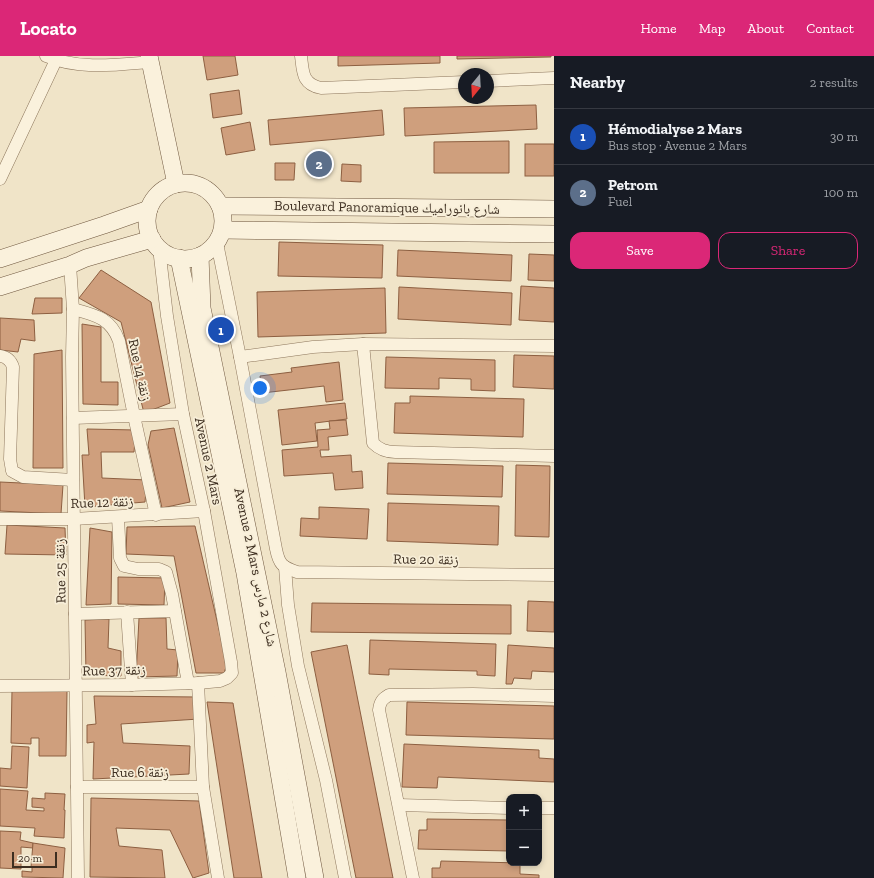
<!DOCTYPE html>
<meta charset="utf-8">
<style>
:root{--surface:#171b24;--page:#20242c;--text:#f1f3f6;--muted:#9ea1a6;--line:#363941;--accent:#db2777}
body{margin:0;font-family:"Zilla Slab","Noto Naskh Arabic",serif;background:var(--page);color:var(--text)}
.controls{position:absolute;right:12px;bottom:12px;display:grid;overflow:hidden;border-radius:8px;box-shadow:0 2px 6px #0003}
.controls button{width:36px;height:36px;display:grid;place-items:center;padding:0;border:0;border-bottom:1px solid var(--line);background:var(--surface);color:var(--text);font:20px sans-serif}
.compass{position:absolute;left:458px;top:12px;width:36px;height:36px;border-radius:50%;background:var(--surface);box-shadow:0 2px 6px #0003;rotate:198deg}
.scale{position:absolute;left:12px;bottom:10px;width:45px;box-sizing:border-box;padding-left:4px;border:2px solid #3d2e20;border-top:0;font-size:11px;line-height:14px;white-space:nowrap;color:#3d2e20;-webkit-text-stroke:3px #f7eed8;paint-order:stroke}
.you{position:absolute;left:260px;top:332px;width:14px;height:14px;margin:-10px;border:3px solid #fff;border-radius:50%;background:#1a73e8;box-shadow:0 0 0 6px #1a73e833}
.badge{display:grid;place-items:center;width:26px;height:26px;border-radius:50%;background:var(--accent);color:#fff;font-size:13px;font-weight:700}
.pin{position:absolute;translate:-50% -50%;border:2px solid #fff;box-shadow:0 1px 4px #0006}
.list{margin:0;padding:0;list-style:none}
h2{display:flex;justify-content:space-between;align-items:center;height:52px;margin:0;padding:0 16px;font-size:17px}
h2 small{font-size:13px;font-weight:400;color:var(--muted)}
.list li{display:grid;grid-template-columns:26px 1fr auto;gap:12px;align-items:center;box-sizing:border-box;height:56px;padding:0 16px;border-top:1px solid var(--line)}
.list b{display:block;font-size:15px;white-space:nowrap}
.list p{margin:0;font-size:13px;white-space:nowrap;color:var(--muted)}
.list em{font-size:13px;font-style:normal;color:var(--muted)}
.actions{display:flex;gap:8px;padding:12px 16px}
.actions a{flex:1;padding:9px 0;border:1px solid var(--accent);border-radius:12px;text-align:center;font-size:14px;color:var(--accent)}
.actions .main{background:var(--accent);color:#fff}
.map{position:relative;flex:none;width:554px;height:822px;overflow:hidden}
header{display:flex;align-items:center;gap:24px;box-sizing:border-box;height:56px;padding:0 20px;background:var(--accent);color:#fff}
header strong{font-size:19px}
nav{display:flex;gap:22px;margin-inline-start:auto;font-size:14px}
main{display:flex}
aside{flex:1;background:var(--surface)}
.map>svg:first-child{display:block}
.building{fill:#cf9f7d;stroke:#8d5f41}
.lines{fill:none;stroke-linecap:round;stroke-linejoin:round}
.minor-casing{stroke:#8d765c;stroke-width:13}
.secondary-casing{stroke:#6f573f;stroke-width:18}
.minor{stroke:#faf1dc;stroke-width:12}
.secondary{stroke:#faf1dc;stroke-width:17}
.labels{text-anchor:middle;stroke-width:3.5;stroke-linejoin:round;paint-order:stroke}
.street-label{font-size:14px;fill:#3d2e20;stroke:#f7eed8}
</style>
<header>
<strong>Locato</strong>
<nav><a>Home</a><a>Map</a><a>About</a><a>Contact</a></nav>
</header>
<main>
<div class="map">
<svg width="554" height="822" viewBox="0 0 554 822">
<rect width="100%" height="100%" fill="#f0e4c8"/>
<!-- building -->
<g class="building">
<path d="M203 0H235L238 19 207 24Z"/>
<path d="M338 0H440V7L338 10Z"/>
<path d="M457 0H551V1L457 3Z"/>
<path d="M239 34 242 58 213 62 210 38Z"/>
<path d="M536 49 537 73 405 80 404 52Z"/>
<path d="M382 54 384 79 270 89 268 64Z"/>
<path d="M250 66 255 94 226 99 221 72Z"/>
<path d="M509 85V117H434V86Z"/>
<rect x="525" y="88" width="29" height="32"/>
<path d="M309 99 329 100 328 117 308 116Z"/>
<path d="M275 107H295L294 124H275Z"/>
<path d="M342 108 361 109V126L341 125Z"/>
<path d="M279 186 383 189 382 222 278 220Z"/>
<path d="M398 194 512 199 511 225 397 220Z"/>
<path d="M529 198 554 199V225L528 224Z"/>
<path d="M101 214 151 246 170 347 144 357 121 266 79 242Z"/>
<path d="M521 230 554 232V266L519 264Z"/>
<path d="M399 231 512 237 511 269 398 263Z"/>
<path d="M385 232 386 277 258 281 257 236Z"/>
<path d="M35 242H62V257L32 258Z"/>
<path d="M0 262 34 264 35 285 21 283 18 296 0 294Z"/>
<path d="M82 268 101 271V326H118V349L83 348Z"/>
<path d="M62 294 63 412H33L34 298Z"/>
<path d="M514 299 554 300V333L513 331Z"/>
<path d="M386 301 495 304V335L471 334V323L439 322V333L385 332Z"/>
<path d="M339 306 343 344 326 346 324 330 262 337 260 320 292 316 291 312Z"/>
<path d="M410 340 524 343 523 381 394 377 395 347H410Z"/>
<path d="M345 347 347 363 315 367 317 385 282 389 278 354Z"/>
<path d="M346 364 348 379 328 381 329 394H320L321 401 351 399 352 416 362 415 363 432 335 434 333 417 284 420 282 394 318 391 317 374 330 373 329 365Z"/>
<path d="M174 372 190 446 162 452 148 389 151 375Z"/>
<path d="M87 373 136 374 134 396H101L102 422 147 424 145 446 85 451 82 399H89Z"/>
<path d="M388 407 503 410 502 441 387 438Z"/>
<path d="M516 409 550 410 549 481 515 480Z"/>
<path d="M0 426 63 429 61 458 0 455Z"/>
<path d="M388 447 499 450 498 489 387 485Z"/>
<path d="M319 451 369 453 367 483 300 480 301 462 319 463Z"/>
<path d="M7 469 65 472 66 499 5 498Z"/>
<path d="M195 470 227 608 224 617H196L174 500 126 498 127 471Z"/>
<path d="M90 472 112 476 111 548 86 549Z"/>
<path d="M118 521 165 522 164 549 118 548Z"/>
<path d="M528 545 554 546V576L527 575Z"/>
<path d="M312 547 511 549V578L311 576Z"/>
<path d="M139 562H166L167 593 178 594 177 620 136 621Z"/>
<path d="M109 563 108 592 121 595V620L86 619 85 564Z"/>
<path d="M370 584 496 588 495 620 477 619V615L389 613V619L369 618Z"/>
<path d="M347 589 393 822H356L311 596Z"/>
<path d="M508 589 554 592V616L532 615 531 623 514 622 512 628H506Z"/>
<path d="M12 634 67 635 66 700H39V682H31V688L11 687Z"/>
<path d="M94 640 198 641 199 663 121 668 123 687 190 690 189 718 93 723 94 686 87 687V669L96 668Z"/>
<path d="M207 646 233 647 262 822H234Z"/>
<path d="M407 646 554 650V683L406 679Z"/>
<path d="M404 688 539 694V702L554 703V726L438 721 437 732 402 731Z"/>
<path d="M12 690 29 691 27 732 0 730V712L11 713Z"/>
<path d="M0 733 28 735 26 754 44 755V752L32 751V742L45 743V737L65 738 64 754H65L64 782 34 780 35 772 0 770Z"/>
<path d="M91 742 199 745 209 817 193 822 170 774 116 772 119 790 162 794 165 822 90 821Z"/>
<path d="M427 763 509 764V795L418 793 419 774H427Z"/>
<path d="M0 775 21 776 20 784 33 787V792L21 791V813L0 812Z"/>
<path d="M33 787 65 792 63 822 22 821V815L32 816V811H31Z"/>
<path d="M441 805 520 807V818L539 819V822H432V812H440Z"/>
</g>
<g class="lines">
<defs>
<g id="minor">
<path d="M46 0C79 14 115 9 150 6"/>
<path d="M301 0C303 16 302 28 321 32L464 26"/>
<path d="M488 25 554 22"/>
<path d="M0 123 56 4"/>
<path d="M217 187 240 301 276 493C279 508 282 511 297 516L554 519"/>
<path d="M70 209 73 253 72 301 78 822"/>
<path d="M73 253C95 259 111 262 119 285L134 360 156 459"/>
<path d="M363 288 373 387C380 394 386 396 395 396L554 400"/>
<path d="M0 300C7 301 11 305 13 311L10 403 12 415 23 421 73 424"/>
<path d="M240 301 313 291 363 288 554 290"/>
<path d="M73 362 183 358"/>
<path d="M118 461 120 502 124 510 138 513H159L166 516 172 538 188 627"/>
<path d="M0 463H74L204 455"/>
<path d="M285 511 288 549 298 610 326 724 345 822"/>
<path d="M127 556 132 629"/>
<path d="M75 558 175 555"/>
<path d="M198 627 203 731 218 822"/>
<path d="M0 630 128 629 198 627 220 625 227 622 232 617 231 606 204 455 183 358 167 260 159 192"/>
<path d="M77 731H203"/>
<path d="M399 749 509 752"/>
<path d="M539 752H554"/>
<path d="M413 822 379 654C380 646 382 643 389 639L473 638 554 640"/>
</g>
<g id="secondary">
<path d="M149 0 176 128"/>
<circle cx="185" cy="165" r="38"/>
<path d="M220 150 554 153"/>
<path d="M223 174 554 178"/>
<path d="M200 200 202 252 277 616 315 822"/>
<path d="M179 202 245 517 297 822"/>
<path d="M0 203 104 169 149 153"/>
<path d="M0 231 70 209 86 202 152 183"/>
</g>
</defs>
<!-- minor casing -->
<use href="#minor" class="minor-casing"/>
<!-- secondary casing -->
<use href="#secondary" class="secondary-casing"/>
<!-- minor -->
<use href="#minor" class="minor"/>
<!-- secondary -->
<use href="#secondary" class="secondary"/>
</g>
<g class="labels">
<!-- street labels -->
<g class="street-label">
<text transform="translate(387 151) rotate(1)" y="5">Boulevard Panoramique شارع بانوراميك</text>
<text transform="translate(140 314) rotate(78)" y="5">Rue 14 زنقة</text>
<text transform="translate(209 405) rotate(78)" y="5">Avenue 2 Mars</text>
<text transform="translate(102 446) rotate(-2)" y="5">Rue 12 زنقة</text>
<text transform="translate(426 503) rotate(1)" y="5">Rue 20 زنقة</text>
<text transform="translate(256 511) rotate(78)" y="5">Avenue 2 Mars شارع 2 مارس</text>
<text transform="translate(60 515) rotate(-91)" y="5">Rue 25 زنقة</text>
<text transform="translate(114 614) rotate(-1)" y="5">Rue 37 زنقة</text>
<text x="140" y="721">Rue 6 زنقة</text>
</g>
</g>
</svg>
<div class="controls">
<button>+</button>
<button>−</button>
</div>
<svg class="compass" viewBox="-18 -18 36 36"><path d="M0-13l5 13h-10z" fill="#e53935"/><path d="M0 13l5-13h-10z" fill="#9ea1a6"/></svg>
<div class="scale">20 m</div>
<div class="you"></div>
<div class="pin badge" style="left:221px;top:274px;background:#1a4fb4">1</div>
<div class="pin badge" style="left:319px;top:108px;background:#5c6f8a">2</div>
</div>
<aside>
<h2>Nearby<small>2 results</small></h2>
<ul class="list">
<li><span class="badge" style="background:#1a4fb4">1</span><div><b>Hémodialyse 2 Mars</b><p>Bus stop · Avenue 2 Mars</p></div><em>30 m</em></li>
<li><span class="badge" style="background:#5c6f8a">2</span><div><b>Petrom</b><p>Fuel</p></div><em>100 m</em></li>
</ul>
<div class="actions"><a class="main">Save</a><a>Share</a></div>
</aside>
</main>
